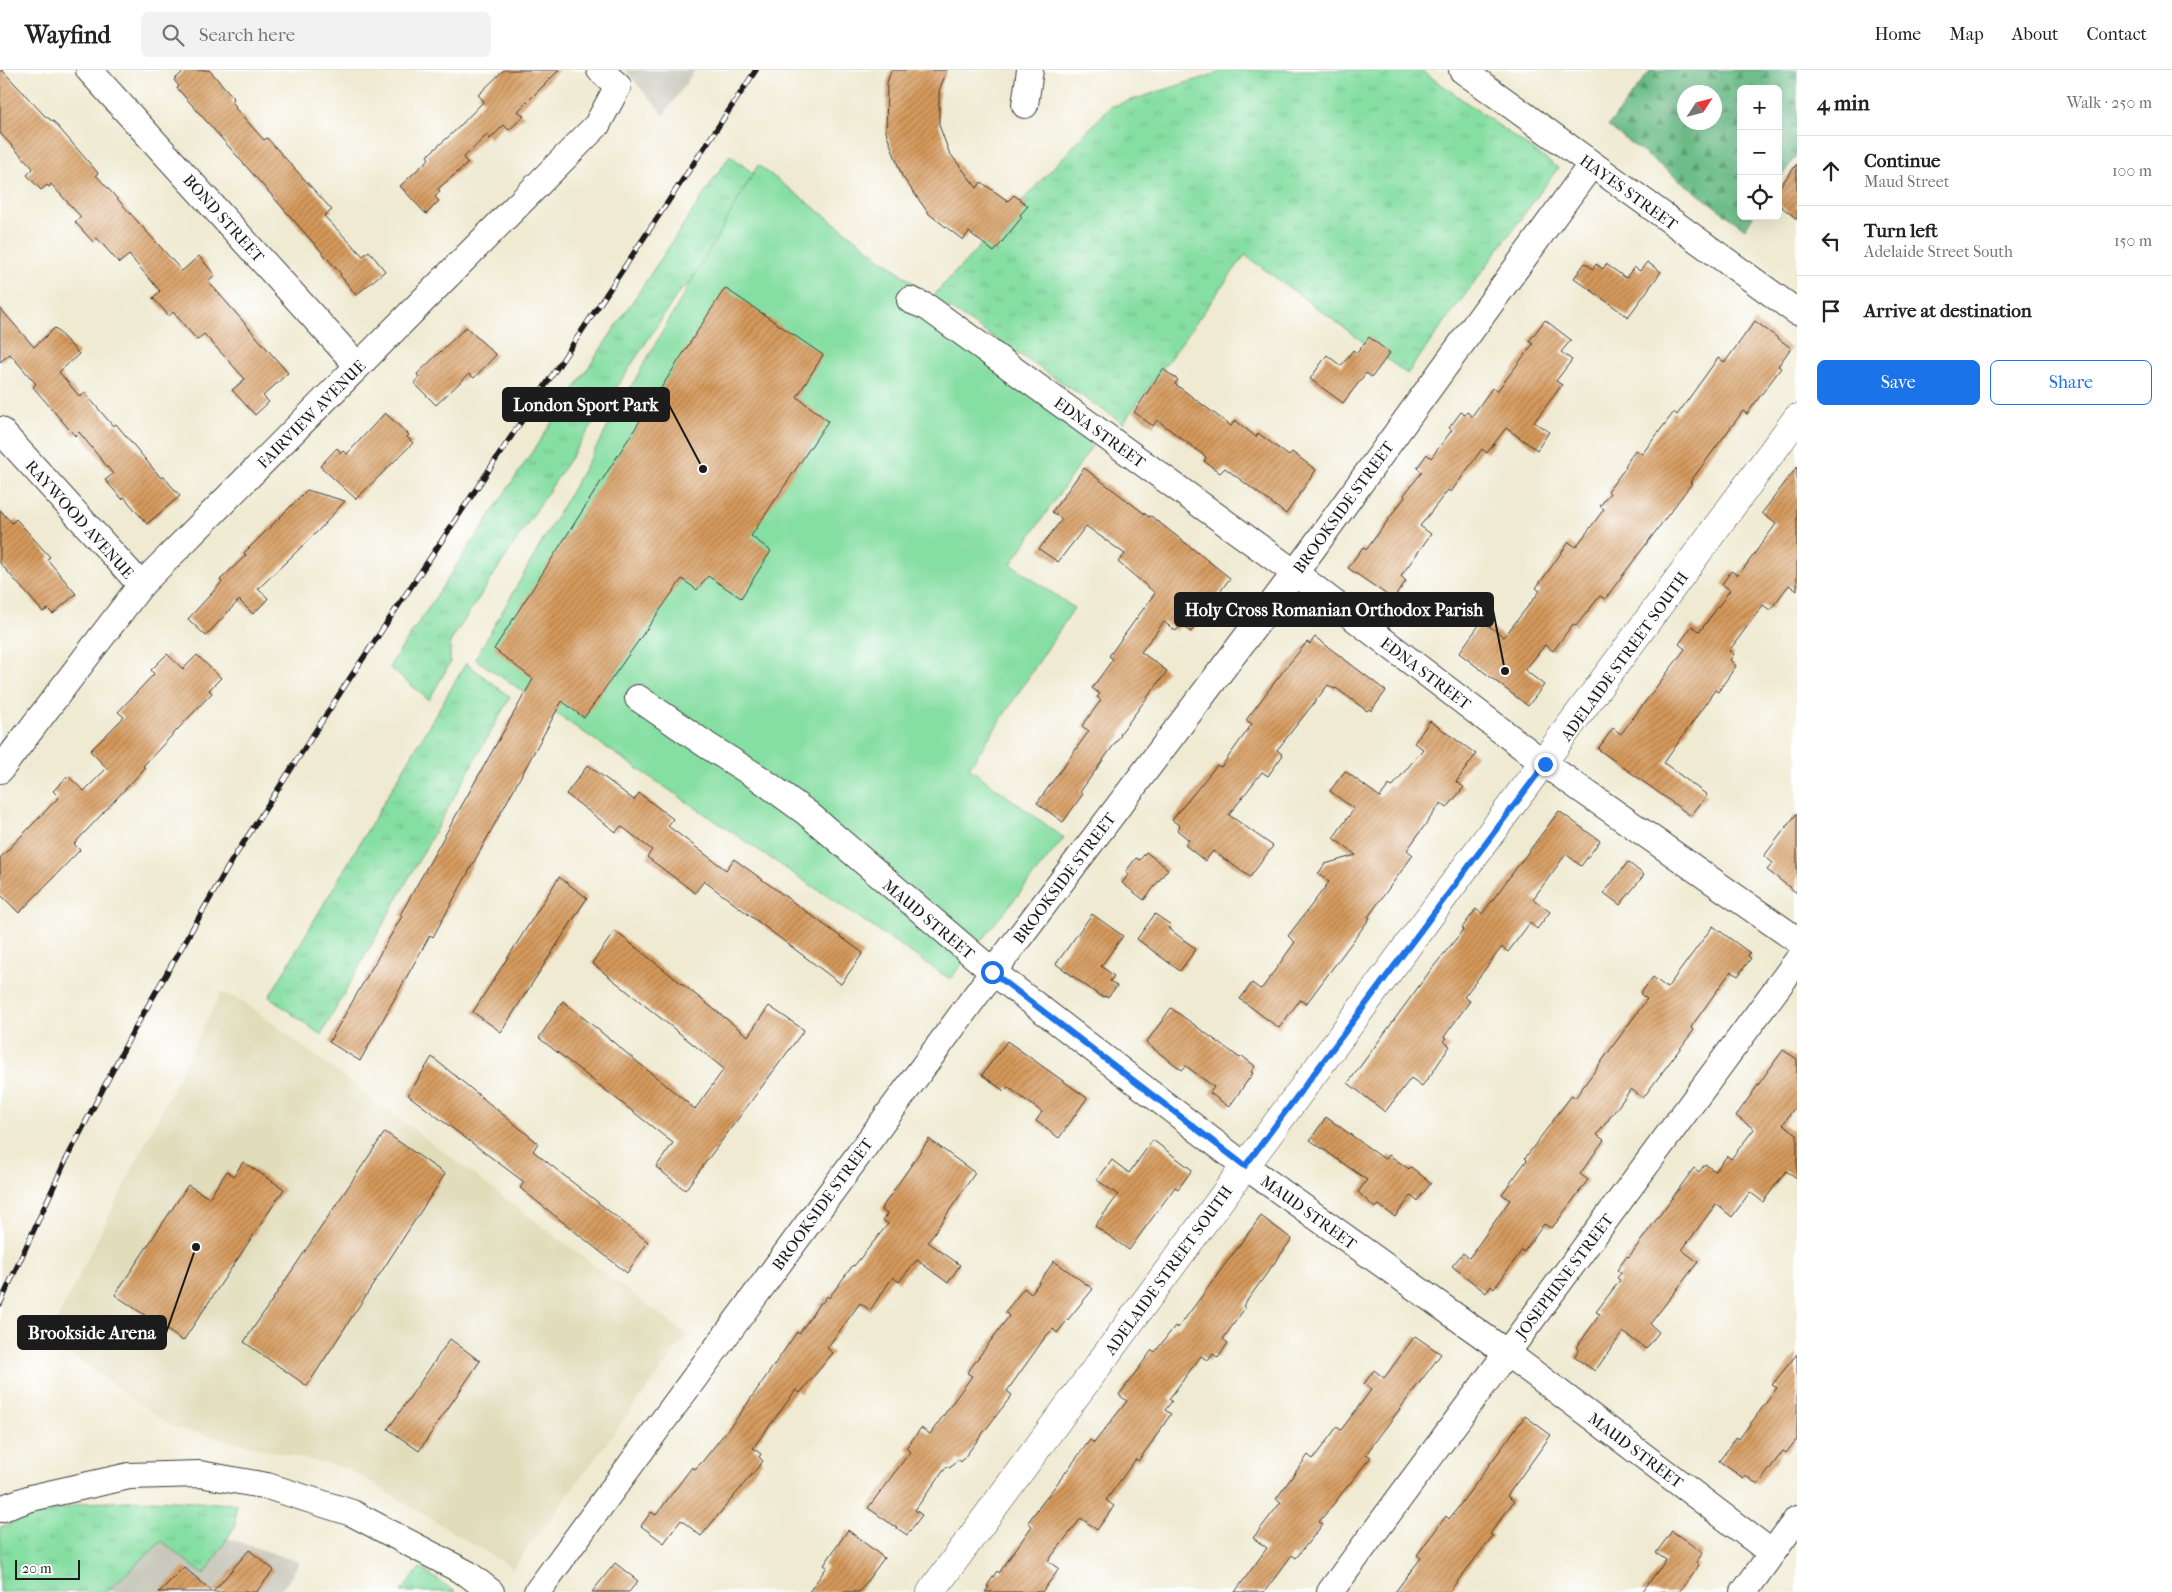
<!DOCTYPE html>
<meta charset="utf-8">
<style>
:root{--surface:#fff;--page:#f2f2f2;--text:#222;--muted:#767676;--line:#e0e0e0;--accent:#1a73e8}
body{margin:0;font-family:"IM FELL French Canon",serif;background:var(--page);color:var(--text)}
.controls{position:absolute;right:15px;top:15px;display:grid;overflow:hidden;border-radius:8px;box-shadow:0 5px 20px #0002}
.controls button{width:45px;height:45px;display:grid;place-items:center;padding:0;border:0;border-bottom:1px solid var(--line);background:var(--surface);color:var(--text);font:25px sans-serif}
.compass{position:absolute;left:1677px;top:15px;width:45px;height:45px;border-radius:50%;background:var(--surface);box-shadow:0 5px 20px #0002;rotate:54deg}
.scale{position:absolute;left:15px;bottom:12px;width:65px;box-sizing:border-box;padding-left:5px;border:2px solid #1c1c1c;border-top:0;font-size:14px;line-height:18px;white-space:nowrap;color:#1c1c1c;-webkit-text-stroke:4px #fff;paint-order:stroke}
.stop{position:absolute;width:15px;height:15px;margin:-11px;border:4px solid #1a73e8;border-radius:50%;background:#fff}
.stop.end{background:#1a73e8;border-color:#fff;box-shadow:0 1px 5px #0008}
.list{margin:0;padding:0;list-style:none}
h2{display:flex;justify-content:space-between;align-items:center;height:65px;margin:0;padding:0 20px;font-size:21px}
h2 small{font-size:16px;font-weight:400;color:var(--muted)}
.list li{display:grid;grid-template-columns:32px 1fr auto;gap:15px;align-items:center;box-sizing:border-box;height:70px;padding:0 20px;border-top:1px solid var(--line)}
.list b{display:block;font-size:19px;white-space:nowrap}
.list p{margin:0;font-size:16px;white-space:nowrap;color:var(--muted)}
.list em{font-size:16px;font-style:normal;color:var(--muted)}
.actions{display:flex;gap:10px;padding:15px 20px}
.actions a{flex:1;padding:11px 0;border:1px solid var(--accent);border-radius:8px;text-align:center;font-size:18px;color:var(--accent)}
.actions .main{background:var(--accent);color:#fff}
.icon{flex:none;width:28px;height:28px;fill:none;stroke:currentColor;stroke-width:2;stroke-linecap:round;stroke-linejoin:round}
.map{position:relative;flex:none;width:1797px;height:1522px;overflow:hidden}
header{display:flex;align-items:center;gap:30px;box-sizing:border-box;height:70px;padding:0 25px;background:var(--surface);border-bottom:1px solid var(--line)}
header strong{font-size:24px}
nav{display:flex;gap:28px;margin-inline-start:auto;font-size:18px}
.search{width:350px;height:45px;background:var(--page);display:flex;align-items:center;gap:12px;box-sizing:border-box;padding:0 18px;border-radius:8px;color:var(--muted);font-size:19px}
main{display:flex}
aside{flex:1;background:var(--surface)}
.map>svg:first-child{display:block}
.built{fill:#e1dcba}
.industrial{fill:#c5c5b8}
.grass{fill:url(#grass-tufts);stroke:#507d5f}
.forest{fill:url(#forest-firs);stroke:#446c52;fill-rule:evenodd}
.green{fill:#85dea2;stroke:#507d5f}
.building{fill:url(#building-hatch)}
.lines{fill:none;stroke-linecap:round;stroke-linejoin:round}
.minor-casing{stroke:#3c3b37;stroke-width:28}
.major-casing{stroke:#3c3b37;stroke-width:29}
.minor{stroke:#fff;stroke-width:26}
.major{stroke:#fff;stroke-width:28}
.rail-casing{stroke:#1c1c1c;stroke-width:5.5}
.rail{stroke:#fff;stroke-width:4;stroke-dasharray:11;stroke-linecap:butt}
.route{stroke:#1a73e8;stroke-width:6}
.labels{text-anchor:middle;stroke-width:4;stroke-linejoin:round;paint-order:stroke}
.street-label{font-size:16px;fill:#1c1c1c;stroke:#fff}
.leader{fill:none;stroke:#1c1c1c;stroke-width:2}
.callout-dot{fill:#1c1c1c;stroke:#fff;stroke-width:2}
.callout{fill:#1c1c1c;stroke:#1c1c1c;stroke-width:2}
.callout-label{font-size:18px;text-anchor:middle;font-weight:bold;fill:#fff}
</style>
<header>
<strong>Wayfind</strong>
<div class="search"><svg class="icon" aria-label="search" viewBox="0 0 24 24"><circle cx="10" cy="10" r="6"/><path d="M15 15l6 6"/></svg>Search here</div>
<nav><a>Home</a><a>Map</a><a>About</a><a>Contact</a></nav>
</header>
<main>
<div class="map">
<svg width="1797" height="1522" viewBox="0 0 1797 1522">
<defs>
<pattern id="grass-tufts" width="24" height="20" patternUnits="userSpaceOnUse" patternTransform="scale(1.25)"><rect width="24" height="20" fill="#85dea2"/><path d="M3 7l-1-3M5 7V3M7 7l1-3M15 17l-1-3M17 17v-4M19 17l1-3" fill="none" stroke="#72be8b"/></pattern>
<pattern id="forest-firs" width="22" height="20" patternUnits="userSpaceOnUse" patternTransform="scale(1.25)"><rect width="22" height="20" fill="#6cbd88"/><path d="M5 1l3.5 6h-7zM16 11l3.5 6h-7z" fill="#58996e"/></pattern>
<pattern id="building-hatch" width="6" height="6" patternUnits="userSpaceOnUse" patternTransform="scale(1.25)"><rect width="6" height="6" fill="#d5995b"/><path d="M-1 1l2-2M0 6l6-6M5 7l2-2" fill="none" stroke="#ac7c4a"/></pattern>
</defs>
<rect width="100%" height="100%" fill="#fff"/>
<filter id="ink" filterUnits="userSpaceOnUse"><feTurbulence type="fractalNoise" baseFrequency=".02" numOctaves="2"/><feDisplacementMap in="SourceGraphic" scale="10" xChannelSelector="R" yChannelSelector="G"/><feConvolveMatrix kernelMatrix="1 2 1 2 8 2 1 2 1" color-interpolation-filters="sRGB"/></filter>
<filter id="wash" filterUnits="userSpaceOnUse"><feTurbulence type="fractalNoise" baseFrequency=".0096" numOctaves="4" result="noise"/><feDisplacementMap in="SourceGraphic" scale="20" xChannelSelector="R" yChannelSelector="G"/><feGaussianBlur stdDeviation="1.12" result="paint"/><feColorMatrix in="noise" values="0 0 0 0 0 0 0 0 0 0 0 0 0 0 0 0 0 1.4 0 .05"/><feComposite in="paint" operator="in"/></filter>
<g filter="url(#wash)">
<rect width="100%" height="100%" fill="#efead1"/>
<!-- built -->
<path class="built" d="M221 922 244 932 687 1265 513 1498 348 1399 172 1357 48 1268Z"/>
<!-- industrial -->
<g class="industrial">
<path d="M625 0H695L664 45Z"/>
<path d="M227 1468 299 1492 290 1509 279 1522H106L162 1471 203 1504Z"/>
</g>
<!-- grass -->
<g class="grass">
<path d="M1227 0H1421L1558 98 1407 304 1245 185 1123 353 932 227 1110 37Z"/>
<path d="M730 85 790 133 679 222 450 572V593L429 630 389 597Z"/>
<path d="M466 593 510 627 321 965 269 927Z"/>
<path d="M152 1430 236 1434 235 1456 204 1505 162 1471 106 1522H0V1457L29 1447 86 1433Z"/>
<path d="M420 1498 456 1522H401Z"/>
</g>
<!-- forest -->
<path class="forest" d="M1651 0H1797V84L1778 111V19H1741V146H1753L1745 159 1608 56ZM1684 22H1714V52H1684Z"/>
<!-- green -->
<path class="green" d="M758 95 932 227 1092 376 1011 494 1074 538 969 698 1064 768 950 909 475 589Z"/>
<g id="blocks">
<!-- building -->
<g class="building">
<path d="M0 0H2L45 46 54 52 98 103 96 105 182 201 199 186 215 205 208 211 288 303 263 326 269 332 255 345 232 320 245 309 204 264 197 270 173 242 169 246 153 228 160 221 129 185 119 193 97 168 93 172 75 152 81 147 51 114 49 117 47 115 41 120 27 105 33 99 32 97 0 63Z"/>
<path d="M185 0H209L234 28 231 31 236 36 235 38 264 70 267 68 332 140 324 146 363 186 369 181 385 201 356 225 340 205 341 204 177 18 179 16 174 10Z"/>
<path d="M504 0H559L518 41 524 46 509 60 504 55 490 69 487 65 463 88 468 93 438 119 440 121 435 127 439 131 426 144 400 116 429 89 427 86 457 59 484 31 478 25Z"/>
<path d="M891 0H947L939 21V55L949 82 977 118 981 112 1008 131 1014 125 1028 136 1020 145 1022 147 994 182 969 162 963 170 929 144 902 106 886 62 887 13Z"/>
<path d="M1797 94V149L1778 134V119Z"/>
<path d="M1647 192 1661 202 1628 247 1574 208 1585 193 1593 199 1596 194 1603 199 1606 194 1626 208 1634 197 1640 201Z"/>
<path d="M725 218 823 285 797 327 828 351 751 466 771 481 741 528 708 506 697 520 682 509 584 648 562 631 433 867 430 865 360 991 329 972 402 846 400 845 533 609 494 579Z"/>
<path d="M0 238 34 277 55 258 79 284 59 302 80 327 85 323 113 356 116 354 161 408 163 406 180 426 147 454 124 427 122 429 105 410 113 404 79 362 75 366 33 317 36 314 10 284 0 292Z"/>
<path d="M1545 250 1571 270 1561 282 1572 290 1556 311 1562 315 1534 352 1549 362 1537 380 1506 358 1487 383 1482 379 1451 422 1448 420 1420 456 1431 464 1401 506 1406 511 1393 529 1348 498 1363 477 1366 480 1405 427 1404 425 1422 402 1417 398 1427 384 1431 388 1452 360 1449 358 1461 342 1465 345 1467 342 1472 346 1492 318 1497 321 1533 274 1529 271Z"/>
<path d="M1755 251 1791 278 1778 296 1781 298 1747 344 1743 341 1690 412 1692 413 1605 529 1600 526 1576 556 1573 554 1553 581 1545 575 1525 600 1544 615 1528 636 1459 583 1482 551 1504 567 1540 521 1536 518 1569 472 1576 477 1604 439 1600 436 1610 423 1608 421 1626 397 1625 396 1635 380 1642 384 1674 342 1677 345 1718 288 1725 292Z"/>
<path d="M466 257 496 285 474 308 469 304 436 335 414 313 419 307 417 304Z"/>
<path d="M1369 267 1390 283 1372 307 1366 303 1343 333 1310 309 1327 285 1341 296 1353 280 1357 283Z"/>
<path d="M1163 299 1178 310 1175 314 1231 356 1235 350 1256 367 1258 363 1289 386 1292 382 1316 400 1286 444 1225 398 1220 403 1204 391 1206 387 1157 350 1153 356 1134 342Z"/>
<path d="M385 343 409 365 407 367 413 373 356 429 320 396 337 378 341 383 343 381 347 384Z"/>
<path d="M1797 397V521L1789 515 1770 540 1763 535 1729 581 1734 584 1730 590 1736 596 1718 622 1715 620 1664 693 1707 725 1691 746 1598 679 1613 658 1621 664 1685 579 1679 574 1692 556 1698 561 1701 560 1730 520 1722 514 1731 501 1737 505 1744 498 1776 454 1762 443Z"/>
<path d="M1084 398 1149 447 1151 446 1230 508 1191 562 1181 555 1176 561 1164 552 1141 582 1167 601 1120 664 1121 665 1080 722 1083 724 1063 752 1037 733 1089 661 1082 656 1101 630 1097 627 1100 624 1092 618 1113 589 1109 586 1155 523 1118 492 1125 484 1086 456 1058 492 1039 479 1062 449 1052 442Z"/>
<path d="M307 420 345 431 319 460 258 519 268 528 265 532 253 544 239 530 206 566 188 549 222 512 220 510 246 485 244 483Z"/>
<path d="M0 440 12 453 16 449 50 487 47 489 76 524 53 544 48 539 43 542 0 493Z"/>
<path d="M1315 567 1386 621 1371 641 1369 639 1367 641 1336 618 1334 619 1328 615 1277 680 1283 685 1268 706 1262 702 1229 745 1273 776 1250 807 1213 781 1205 791 1185 775 1189 770 1177 760 1180 756 1172 750 1217 695 1221 697 1252 654 1246 650 1284 600 1307 572 1310 574Z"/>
<path d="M167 584 183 599 197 585 221 608 209 620 212 623 143 696 145 698 74 774 80 780 19 843 0 824V788L59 727 53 721 68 706 84 721 107 698 90 681 124 647 118 642 154 604 151 600Z"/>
<path d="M1430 651 1476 684 1456 712 1464 717 1447 738 1441 733 1407 780 1413 785 1368 847 1370 848 1306 934 1300 930 1279 958 1240 929 1252 913 1260 919 1263 917 1295 872 1288 866 1329 812 1318 804 1325 794 1356 785 1333 768 1354 739 1330 721 1345 701 1380 727 1389 715 1392 717 1423 679 1414 673Z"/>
<path d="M588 695 634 730 639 723 673 749 668 756 726 800 734 789 863 883 841 914 704 811 695 823 647 787 652 780 621 756 616 762 566 724Z"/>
<path d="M1559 741 1600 771 1581 796 1566 784 1533 829 1550 842 1537 859 1530 853 1508 882 1502 877 1464 927 1470 931 1444 967 1446 968 1443 971 1450 976 1432 1003 1422 1016 1411 1008 1385 1042 1348 1013 1430 901 1464 859 1462 858 1476 839 1482 844Z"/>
<path d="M1797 743V823L1767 800 1773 793 1764 786Z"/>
<path d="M1146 782 1168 799 1144 830 1122 813 1129 804 1126 801 1136 788 1140 790Z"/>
<path d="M1628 792 1644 805 1620 835 1604 823Z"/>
<path d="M559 807 587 828 501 962 473 942Z"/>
<path d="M1092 844 1123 866 1101 896 1114 906 1110 911 1117 916 1108 927 1100 926 1056 894Z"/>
<path d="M1155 844 1171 855 1168 858 1196 879 1180 901 1137 869Z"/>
<path d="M1713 856 1750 883 1748 886 1751 888 1738 906 1731 901 1691 957 1694 960 1643 1028 1631 1019 1597 1065 1604 1070 1580 1104 1588 1110 1556 1153 1551 1158 1544 1154 1524 1182 1522 1180 1494 1219 1491 1216 1486 1223 1452 1196 1463 1183 1469 1188 1510 1130 1502 1124 1527 1090 1525 1088 1572 1025 1575 1028 1647 929 1640 924 1653 907 1667 918Z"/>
<path d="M615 861 748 966 769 936 804 960 685 1120 656 1097 673 1073 539 968 563 931 695 1039 724 999 592 893Z"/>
<path d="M1171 938 1240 988 1242 986 1255 996 1251 1002 1253 1003 1229 1037 1210 1023 1214 1017 1186 996 1182 1000 1146 973Z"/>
<path d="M1007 971 1087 1028 1059 1068 1036 1051 1042 1042 1008 1017 1004 1021 982 1005Z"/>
<path d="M1783 980 1797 989V1034L1783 1054 1797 1064V1108L1786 1101 1763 1132 1750 1122 1732 1147 1716 1134 1682 1180 1698 1192 1650 1254 1659 1262 1646 1279 1623 1262 1595 1301 1574 1287 1579 1279 1577 1277 1600 1244 1596 1242 1620 1210 1617 1208 1621 1203 1617 1200 1627 1186 1629 1187 1694 1098 1699 1102 1705 1094 1715 1101 1727 1086 1731 1089 1754 1059 1736 1046Z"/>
<path d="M432 987 538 1073 533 1081 648 1172 627 1203 520 1118 524 1112 408 1025Z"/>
<path d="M1326 1047 1383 1088 1386 1089 1389 1085 1409 1099 1411 1097 1431 1113 1417 1131 1411 1126 1395 1147 1379 1135 1375 1138 1358 1122 1367 1110 1310 1070Z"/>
<path d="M385 1062 445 1104 307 1316 244 1272Z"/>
<path d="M929 1069 975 1103 928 1172 960 1195 948 1213 917 1190 899 1212 893 1207 870 1240 860 1233 827 1278 833 1283 800 1323 796 1320 753 1378 761 1384 759 1387 763 1391 734 1426 701 1466 681 1450 664 1473 641 1456 651 1442 656 1445 692 1397 695 1399 702 1392 740 1344 797 1262 799 1264 820 1233H822L827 1226 829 1228 853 1195 854 1196 888 1154 883 1150 887 1144 881 1139Z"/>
<path d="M1153 1070 1192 1100 1178 1119 1175 1117 1129 1180 1095 1156 1118 1125 1097 1110 1112 1090 1129 1103Z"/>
<path d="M243 1092 284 1119 183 1271 115 1225 188 1115 209 1128 227 1101 234 1106Z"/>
<path d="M1261 1146 1292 1169 1243 1236 1245 1238 1223 1269 1228 1273 1218 1288 1213 1284 1208 1291 1201 1286 1169 1329 1172 1331 1165 1340 1171 1344 1152 1372 1138 1391 1136 1389 1106 1430 1114 1436 1097 1460 1081 1448 1048 1491 1059 1499 1042 1522H985L989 1517 987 1516 997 1501 999 1503 1032 1456 1028 1452 1090 1370 1094 1373 1127 1331 1119 1325 1152 1280 1155 1282 1175 1256 1178 1258Z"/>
<path d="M1054 1191 1093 1219 1057 1263 1053 1259 1046 1266 1007 1321 1012 1325 961 1392 958 1389 950 1398 947 1396 915 1440 922 1445 907 1465 868 1438 910 1382 906 1378 921 1358 930 1364 972 1306 967 1303 1009 1246 1005 1242 1024 1218 1031 1224Z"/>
<path d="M1415 1266 1441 1284 1366 1384 1371 1387 1319 1452 1323 1454 1296 1488 1292 1485 1264 1522H1235L1267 1478 1253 1468 1281 1432 1276 1429 1308 1385 1313 1389 1337 1357 1341 1360 1371 1320 1364 1314 1374 1300 1384 1308Z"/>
<path d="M450 1269 480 1291 419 1381 388 1359Z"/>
<path d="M1797 1284V1369L1786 1383 1783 1381 1758 1415 1745 1405 1743 1408 1719 1391 1737 1367 1739 1369 1777 1318 1772 1315Z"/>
<path d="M1525 1346 1551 1365 1507 1426 1514 1431 1490 1464 1493 1466 1449 1522H1395L1421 1488 1417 1485 1446 1446 1449 1449 1457 1439Z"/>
<path d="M848 1460 884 1488 859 1522H809L827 1497 824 1495Z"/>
<path d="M1672 1461 1703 1483 1696 1492 1699 1495 1679 1522H1642L1666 1490 1656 1483Z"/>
<path d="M249 1480 274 1500 256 1522H159L184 1497 213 1522Z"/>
<path d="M615 1493 638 1511 629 1522H592Z"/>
</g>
</g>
</g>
<g filter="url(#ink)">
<use href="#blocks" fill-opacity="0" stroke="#3c3b37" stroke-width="1"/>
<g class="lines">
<defs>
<g id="minor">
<path d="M89 0 358 296"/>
<path d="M1462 0 1797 242"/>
<path d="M1025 35 1030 0"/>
<path d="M910 230 927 237 1295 503 1545 694 1797 870"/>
<path d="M0 360 141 515"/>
<path d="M638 628 708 676 759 708 807 743 993 902 1245 1096 1507 1283 1772 1483"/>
<path d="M0 700 141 515 597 55 618 16 600 0"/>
<path d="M0 1439 31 1428 129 1406 200 1404 267 1416 352 1443 468 1504 491 1522"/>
<path d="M537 1522 993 902 1295 503 1591 95"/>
<path d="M1330 1522 1797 891"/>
<path d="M1744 1522 1797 1449"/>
</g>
<path id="major" d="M931 1522C1219 1130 1511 741 1797 348"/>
</defs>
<!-- minor casing -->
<use href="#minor" class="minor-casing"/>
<!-- major casing -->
<use href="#major" class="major-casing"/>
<!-- minor -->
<use href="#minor" class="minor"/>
<!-- major -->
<use href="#major" class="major"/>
<defs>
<path id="rail" d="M0 1234 64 1094 131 965 231 792 344 617 756 0"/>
</defs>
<!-- rail casing -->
<use href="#rail" class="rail-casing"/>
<!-- rail -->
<use href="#rail" class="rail"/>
</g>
</g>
<g class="lines" filter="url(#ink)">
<!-- route -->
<path class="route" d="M992 902 1245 1096 1545 694"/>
</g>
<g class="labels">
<!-- street labels -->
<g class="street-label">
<text transform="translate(1629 122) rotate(36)" y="6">HAYES STREET</text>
<text transform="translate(224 148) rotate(48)" y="6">BOND STREET</text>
<text transform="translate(311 344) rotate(-45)" y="6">FAIRVIEW AVENUE</text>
<text transform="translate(1100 362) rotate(36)" y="6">EDNA STREET</text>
<text transform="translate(1343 437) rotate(-54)" y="6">BROOKSIDE STREET</text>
<text transform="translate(80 449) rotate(48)" y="6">RAYWOOD AVENUE</text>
<text transform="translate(1624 586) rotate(-54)" y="6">ADELAIDE STREET SOUTH</text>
<text transform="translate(1426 603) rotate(37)" y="6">EDNA STREET</text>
<text transform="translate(1064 808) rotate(-53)" y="6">BROOKSIDE STREET</text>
<text transform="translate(929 849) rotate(40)" y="6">MAUD STREET</text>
<text transform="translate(822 1134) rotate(-54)" y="6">BROOKSIDE STREET</text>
<text transform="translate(1309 1142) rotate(36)" y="6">MAUD STREET</text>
<text transform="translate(1168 1200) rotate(-54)" y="6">ADELAIDE STREET SOUTH</text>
<text transform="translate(1564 1206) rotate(-53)" y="6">JOSEPHINE STREET</text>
<text transform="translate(1636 1380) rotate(37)" y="6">MAUD STREET</text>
</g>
</g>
<!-- callouts -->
<path class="leader" d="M703 399L669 335M1505 601L1493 540M196 1177L166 1263"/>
<g class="callout-dot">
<circle cx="703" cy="399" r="5"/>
<circle cx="1505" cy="601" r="5"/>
<circle cx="196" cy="1177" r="5"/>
</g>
<g class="callout">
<rect x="503" y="318" width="166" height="33" rx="5"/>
<rect x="1175" y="523" width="318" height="33" rx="5"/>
<rect x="18" y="1246" width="148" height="33" rx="5"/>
</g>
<g class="callout-label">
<text x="586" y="341">London Sport Park</text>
<text x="1334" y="546">Holy Cross Romanian Orthodox Parish</text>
<text x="92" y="1269">Brookside Arena</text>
</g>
</svg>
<div class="controls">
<button>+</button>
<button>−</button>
<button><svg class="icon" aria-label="locate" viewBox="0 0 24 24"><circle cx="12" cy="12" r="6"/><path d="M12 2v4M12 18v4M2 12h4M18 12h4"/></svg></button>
</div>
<svg class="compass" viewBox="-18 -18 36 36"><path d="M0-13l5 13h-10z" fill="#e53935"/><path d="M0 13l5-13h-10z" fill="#767676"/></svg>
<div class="scale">20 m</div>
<div class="stop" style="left:992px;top:902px"></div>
<div class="stop end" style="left:1545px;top:694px"></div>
</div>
<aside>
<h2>4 min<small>Walk · 250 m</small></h2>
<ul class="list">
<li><svg class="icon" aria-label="ahead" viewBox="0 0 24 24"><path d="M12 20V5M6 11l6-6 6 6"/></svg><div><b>Continue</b><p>Maud Street</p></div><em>100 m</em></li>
<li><svg class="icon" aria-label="left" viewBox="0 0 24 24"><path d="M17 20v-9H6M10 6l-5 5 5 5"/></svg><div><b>Turn left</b><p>Adelaide Street South</p></div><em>150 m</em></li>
<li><svg class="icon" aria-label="arrive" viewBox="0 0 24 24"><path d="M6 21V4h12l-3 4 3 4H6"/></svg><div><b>Arrive at destination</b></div></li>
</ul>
<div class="actions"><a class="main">Save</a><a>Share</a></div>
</aside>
</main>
